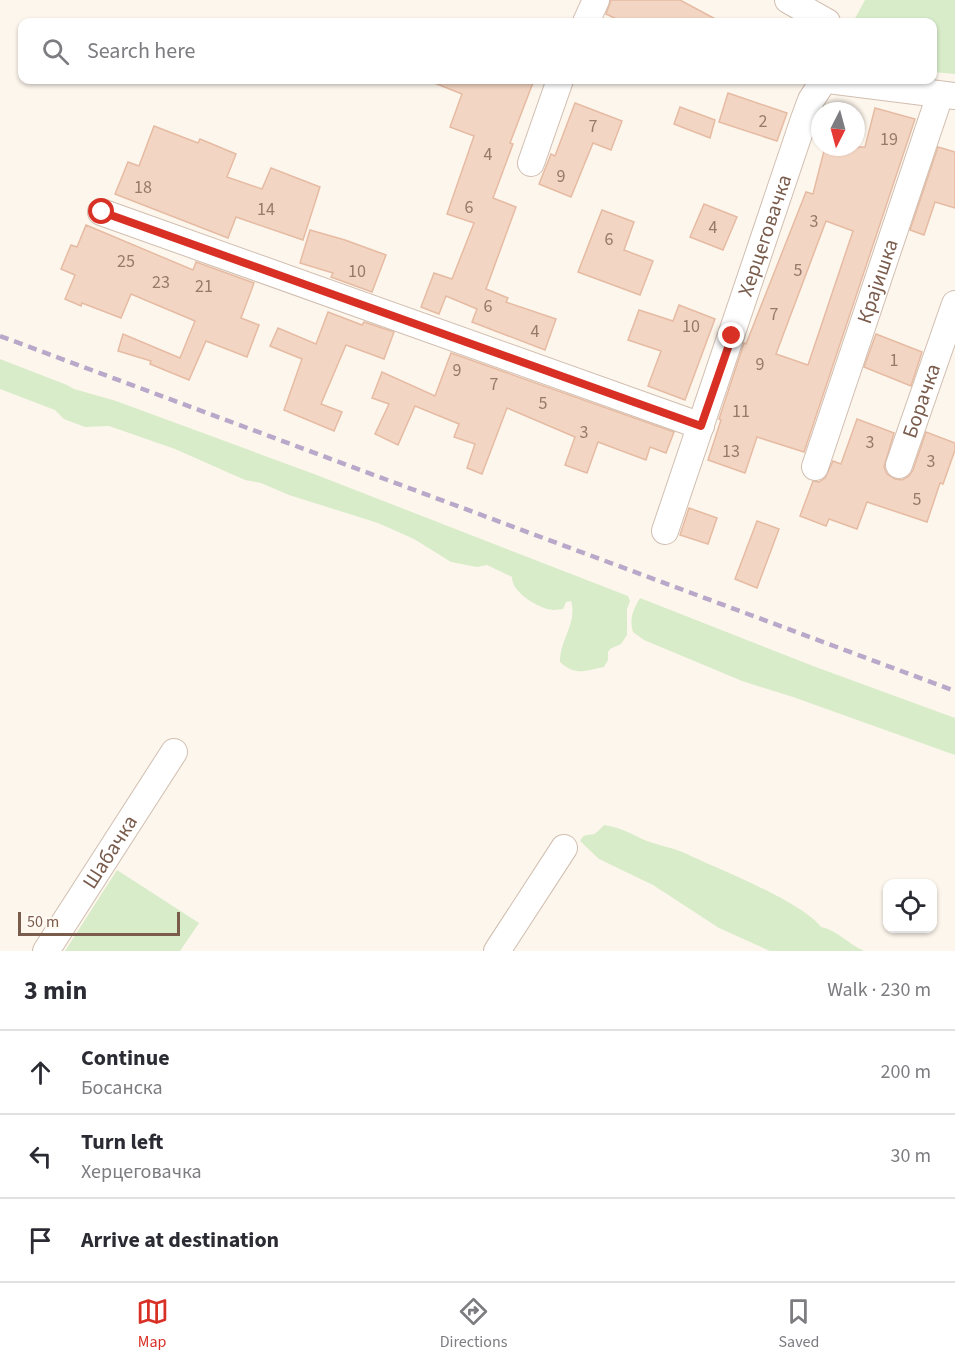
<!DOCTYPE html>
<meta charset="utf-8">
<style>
:root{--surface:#fff;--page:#f2f2f3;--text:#2b2b33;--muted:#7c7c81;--line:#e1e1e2;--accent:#d93025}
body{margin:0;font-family:"Source Sans 3",sans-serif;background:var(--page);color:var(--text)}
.controls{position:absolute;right:18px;bottom:18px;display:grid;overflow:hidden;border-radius:12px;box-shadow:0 2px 4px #0004}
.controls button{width:54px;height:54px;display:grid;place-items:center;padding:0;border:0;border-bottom:2px solid var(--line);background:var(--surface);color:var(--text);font:30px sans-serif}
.compass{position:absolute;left:811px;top:102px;width:54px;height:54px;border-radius:50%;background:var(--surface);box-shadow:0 2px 4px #0004;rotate:186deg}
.scale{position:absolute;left:18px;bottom:15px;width:162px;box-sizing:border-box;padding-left:6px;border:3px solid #7a5c4d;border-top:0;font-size:16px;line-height:21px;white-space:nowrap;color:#7a5c4d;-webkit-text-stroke:4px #fffaf3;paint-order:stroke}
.stop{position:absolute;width:18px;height:18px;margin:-14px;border:4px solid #d93025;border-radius:50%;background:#fff}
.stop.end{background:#d93025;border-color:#fff;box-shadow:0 2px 6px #0008}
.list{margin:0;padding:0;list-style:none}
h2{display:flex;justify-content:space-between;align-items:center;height:78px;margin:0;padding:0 24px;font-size:26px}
h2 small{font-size:20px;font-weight:400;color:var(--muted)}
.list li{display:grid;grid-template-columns:39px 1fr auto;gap:18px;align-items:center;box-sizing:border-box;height:84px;padding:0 24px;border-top:2px solid var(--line)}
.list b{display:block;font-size:22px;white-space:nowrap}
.list p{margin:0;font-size:20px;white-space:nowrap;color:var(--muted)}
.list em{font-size:20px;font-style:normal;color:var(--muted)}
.icon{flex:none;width:33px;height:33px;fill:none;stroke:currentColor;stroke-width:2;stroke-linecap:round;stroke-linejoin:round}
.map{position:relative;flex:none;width:955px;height:951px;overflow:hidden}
.search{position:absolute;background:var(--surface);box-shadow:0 2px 4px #0004;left:18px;right:18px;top:18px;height:66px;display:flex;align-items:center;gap:15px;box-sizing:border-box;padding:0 21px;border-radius:12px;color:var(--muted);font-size:22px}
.sheet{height:330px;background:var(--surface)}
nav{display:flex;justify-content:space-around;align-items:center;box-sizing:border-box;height:84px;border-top:2px solid var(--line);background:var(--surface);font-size:16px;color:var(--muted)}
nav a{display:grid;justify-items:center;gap:3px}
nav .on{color:var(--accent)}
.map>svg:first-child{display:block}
.green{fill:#d8ecc9}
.building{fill:#f3d5c3;stroke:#e6bba3;stroke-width:1.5;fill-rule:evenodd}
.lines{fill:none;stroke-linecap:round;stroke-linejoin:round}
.minor-casing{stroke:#d1beb0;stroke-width:28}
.minor{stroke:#fff;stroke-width:26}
.rail{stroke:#b9a8c9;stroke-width:4.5;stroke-dasharray:9 6;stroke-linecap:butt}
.route{stroke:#d93025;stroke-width:8}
.labels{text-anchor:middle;stroke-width:5;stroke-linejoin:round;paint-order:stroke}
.number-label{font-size:18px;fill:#987a6a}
.street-label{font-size:21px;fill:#7a5c4d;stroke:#fffaf3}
</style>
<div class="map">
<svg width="955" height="951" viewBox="0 0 955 951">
<rect width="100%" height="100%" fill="#fdf6ec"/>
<!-- green -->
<g class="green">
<path d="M865 0H955V74L933 72 932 22H853Z"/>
<path d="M0 359 67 385 74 389 116 401 314 474 628 596 630 601 627 609V635L621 644 610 649 608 652V660L604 667C587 670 576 677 560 662 559 641 578 622 571 601L566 602 563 609C560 609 556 610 553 610 539 609 511 592 512 577L487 565 477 567 451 562 414 539 378 523 289 495 261 483 245 480 175 449 109 426 85 427 64 419 55 410 0 389Z"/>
<path d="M640 598 813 666 955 718V755L793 697 742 681 644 640 633 632C629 619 633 610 640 598Z"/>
<path d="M604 825C620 827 633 835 647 841 660 846 675 848 687 854 720 870 801 901 821 927 837 930 848 944 864 951H770L719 928 653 885 599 859 580 841C584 833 587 836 594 834 598 832 602 827 604 825Z"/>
<path d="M117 870 199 923 180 951H65Z"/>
</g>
<!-- building -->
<g class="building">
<path d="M611 0H680L721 22H623L606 14Z"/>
<path d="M427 80H534L510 143 513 144 493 198 516 207 486 289 508 298 506 302 556 319 545 350 472 322 477 309 446 296 439 314 421 307 434 273 452 279 474 223 447 214 474 136 450 127 462 94Z"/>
<path d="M728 93 787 113 777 141 719 122Z"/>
<path d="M575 103 622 121 611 150 593 143 571 197 539 184 551 154 555 156Z"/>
<path d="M680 107 715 120 710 138 674 124Z"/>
<path d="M875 108 915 119 804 452 757 437 745 473 708 460 721 420 719 419 744 343 746 344 806 192 813 194 825 147H865ZM826 221 853 231 808 365 776 354Z"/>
<path d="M154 126 198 143 200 139 236 154 227 177 262 189 271 168 320 187 303 240 236 217 228 238 115 194 128 162 139 166Z"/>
<path d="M938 147 955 152V208L935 202 924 235 910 230Z"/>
<path d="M704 204 737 217 723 250 690 237Z"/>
<path d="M602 210 634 222 624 250 653 261 640 295 578 272Z"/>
<path d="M86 225 193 270 196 262 254 283 241 318 259 325 247 357 206 341 189 380 150 364 151 361 118 351 123 334 180 358 195 321 131 294 121 318 82 303 81 306 65 299 75 275 61 269 71 245 77 247Z"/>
<path d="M310 230 345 240 386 255 372 292 331 277 333 273 300 263Z"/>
<path d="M679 305 715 319 685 400 648 386 661 351 628 340 639 310 673 321Z"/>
<path d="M328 312 362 325 364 322 394 332 384 359 346 345 321 404 342 412 334 431 284 410 302 359 270 346 278 328 316 344Z"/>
<path d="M876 334 922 352 911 386 864 367Z"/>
<path d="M451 353 674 432 666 453 650 447 646 460 598 442 587 473 565 465 575 437 507 408 482 474 467 468 475 444 454 437 459 424 415 406 398 445 375 434 389 404 372 398 382 372 435 396Z"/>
<path d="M857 419 894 433 884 467 887 474 895 479 902 480 909 476 913 470 926 432 955 443V450L943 484 940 483 927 522 867 502 857 529 829 519 826 526 800 516 813 481 819 482 825 478 833 461 841 464Z"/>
<path d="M689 508 717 518 708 544 680 535Z"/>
<path d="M757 521 779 529 757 588 735 579Z"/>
</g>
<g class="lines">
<defs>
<g id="minor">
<path d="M788 0 827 22"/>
<path d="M586 22 596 0"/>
<path d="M828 80 955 96"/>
<path d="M531 163 560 80"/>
<path d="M101 212 701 426"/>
<path id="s1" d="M899 465 955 304"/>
<path id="s2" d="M815 467 940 95"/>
<path id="s3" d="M665 531 804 119 811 100 824 80"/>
<path id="s4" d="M46 951 174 752"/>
<path d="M497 951 564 848"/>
</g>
</defs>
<!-- minor casing -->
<use href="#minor" class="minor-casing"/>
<!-- minor -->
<use href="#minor" class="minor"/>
<!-- rail -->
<path class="rail" d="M0 336 955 691"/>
</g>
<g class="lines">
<!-- route -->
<path class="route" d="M102 212 701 426 732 336"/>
</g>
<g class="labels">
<!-- number labels -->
<g class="number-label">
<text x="763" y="127">2</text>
<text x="593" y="132">7</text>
<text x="889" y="145">19</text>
<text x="488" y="160">4</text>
<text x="561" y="182">9</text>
<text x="143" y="193">18</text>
<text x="469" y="213">6</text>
<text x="266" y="215">14</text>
<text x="814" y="227">3</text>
<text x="713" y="233">4</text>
<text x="609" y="245">6</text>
<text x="126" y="267">25</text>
<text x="798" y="276">5</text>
<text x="357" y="277">10</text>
<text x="161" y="288">23</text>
<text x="204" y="292">21</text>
<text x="488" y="312">6</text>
<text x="774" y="320">7</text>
<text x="691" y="332">10</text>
<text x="535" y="337">4</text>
<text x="894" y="366">1</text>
<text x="760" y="370">9</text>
<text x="457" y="376">9</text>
<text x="494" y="390">7</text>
<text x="543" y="409">5</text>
<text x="741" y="417">11</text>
<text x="584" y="438">3</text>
<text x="870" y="448">3</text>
<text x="731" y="457">13</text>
<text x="931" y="467">3</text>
<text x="917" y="505">5</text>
</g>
<!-- street labels -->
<g class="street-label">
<text dy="7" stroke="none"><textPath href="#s3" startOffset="312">Херцеговачка</textPath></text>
<text dy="7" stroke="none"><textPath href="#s2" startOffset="196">Крајишка</textPath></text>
<text dy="7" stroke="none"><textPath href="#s1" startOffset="68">Борачка</textPath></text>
<text dy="7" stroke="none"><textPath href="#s4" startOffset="118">Шабачка</textPath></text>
</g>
</g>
</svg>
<div class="controls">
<button><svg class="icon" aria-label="locate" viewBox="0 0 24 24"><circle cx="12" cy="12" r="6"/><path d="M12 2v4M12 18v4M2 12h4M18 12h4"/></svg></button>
</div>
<svg class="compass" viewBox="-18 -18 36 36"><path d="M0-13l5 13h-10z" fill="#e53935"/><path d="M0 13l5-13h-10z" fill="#7c7c81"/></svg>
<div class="scale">50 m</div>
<div class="stop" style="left:102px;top:212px"></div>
<div class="stop end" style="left:732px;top:336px"></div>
<div class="search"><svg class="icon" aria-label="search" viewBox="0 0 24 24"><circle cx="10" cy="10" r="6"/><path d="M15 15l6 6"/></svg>Search here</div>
</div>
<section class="sheet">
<h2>3 min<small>Walk · 230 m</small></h2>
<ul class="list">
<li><svg class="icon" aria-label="ahead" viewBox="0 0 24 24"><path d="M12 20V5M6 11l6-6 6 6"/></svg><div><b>Continue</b><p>Босанска</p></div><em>200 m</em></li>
<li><svg class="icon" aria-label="left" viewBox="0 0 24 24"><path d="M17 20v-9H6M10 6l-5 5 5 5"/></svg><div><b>Turn left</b><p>Херцеговачка</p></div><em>30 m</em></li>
<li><svg class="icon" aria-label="arrive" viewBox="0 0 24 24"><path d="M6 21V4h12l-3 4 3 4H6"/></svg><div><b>Arrive at destination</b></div></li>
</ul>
</section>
<nav>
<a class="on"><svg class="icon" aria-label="map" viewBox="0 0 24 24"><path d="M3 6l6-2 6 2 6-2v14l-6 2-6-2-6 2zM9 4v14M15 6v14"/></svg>Map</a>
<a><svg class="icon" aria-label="directions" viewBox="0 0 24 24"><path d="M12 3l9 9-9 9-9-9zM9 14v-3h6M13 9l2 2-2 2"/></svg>Directions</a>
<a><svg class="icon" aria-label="saved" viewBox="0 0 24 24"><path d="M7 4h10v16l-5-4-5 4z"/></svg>Saved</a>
</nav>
